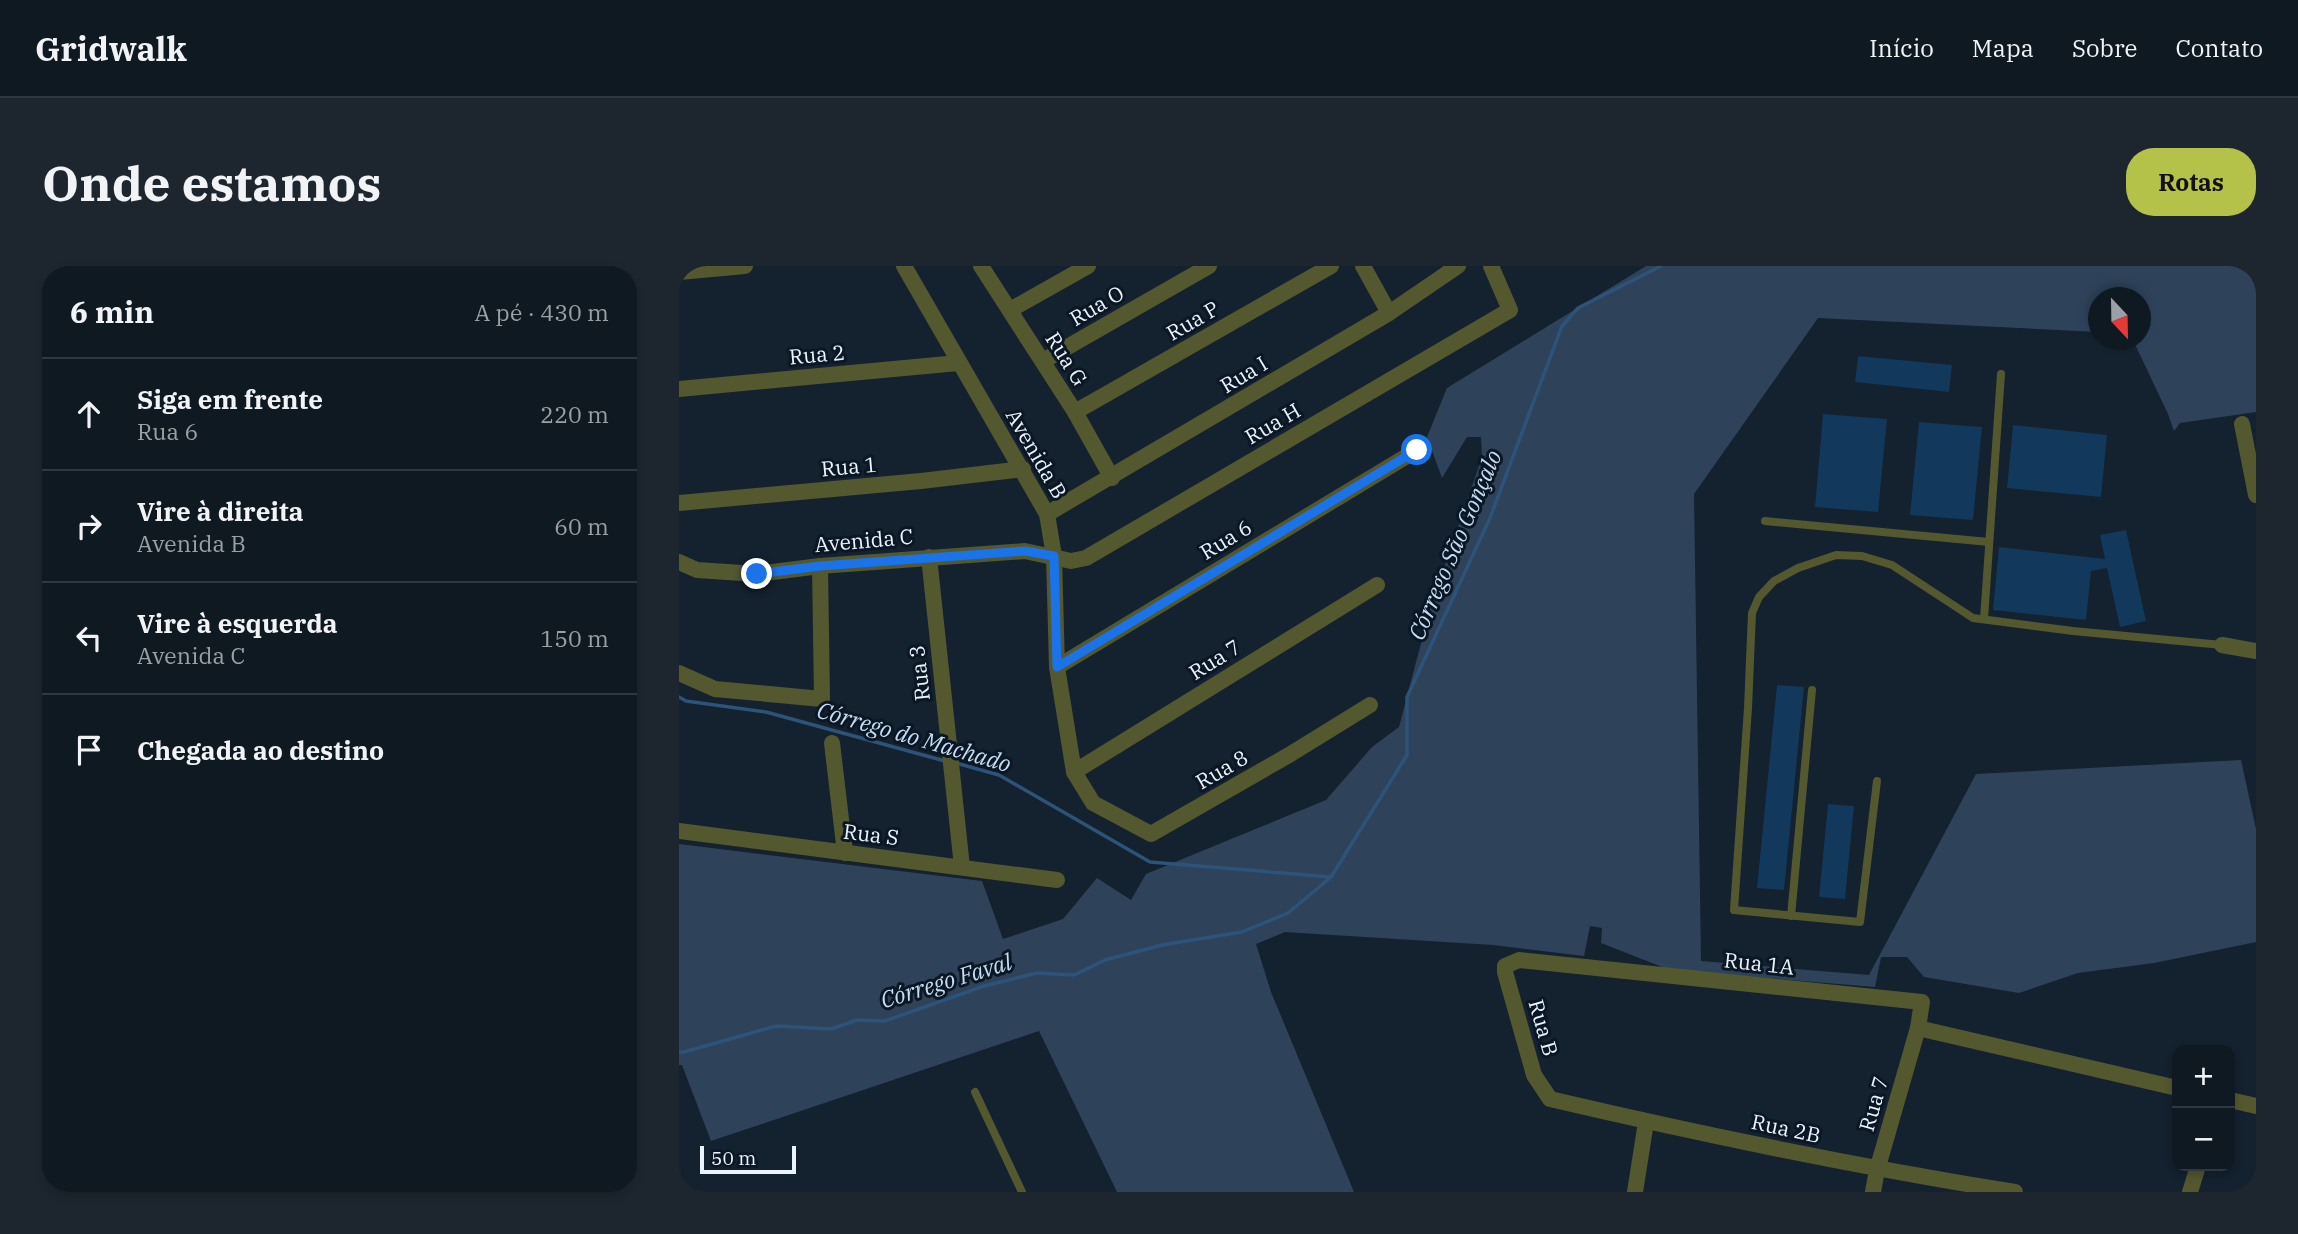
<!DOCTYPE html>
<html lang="pt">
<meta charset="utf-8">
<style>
:root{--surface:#0f1922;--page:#1d262f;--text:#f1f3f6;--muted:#9ba0a5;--line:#2f3840;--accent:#b5c249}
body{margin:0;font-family:"IBM Plex Serif",serif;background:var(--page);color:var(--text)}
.controls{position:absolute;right:21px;bottom:21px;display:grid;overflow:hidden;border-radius:14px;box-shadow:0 4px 10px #0003}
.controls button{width:63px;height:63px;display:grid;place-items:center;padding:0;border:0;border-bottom:2px solid var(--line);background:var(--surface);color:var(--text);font:35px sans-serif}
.compass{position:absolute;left:1409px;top:21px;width:63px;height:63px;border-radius:50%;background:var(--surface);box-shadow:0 4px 10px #0003;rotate:158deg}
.scale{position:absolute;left:21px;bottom:18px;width:96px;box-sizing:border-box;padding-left:7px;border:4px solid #ebf4fd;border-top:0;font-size:19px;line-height:24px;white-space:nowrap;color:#ebf4fd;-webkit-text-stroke:5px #0b1724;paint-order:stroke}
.stop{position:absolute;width:21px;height:21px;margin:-16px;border:5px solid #1a73e8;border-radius:50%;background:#fff}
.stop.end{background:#1a73e8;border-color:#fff;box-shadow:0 2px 7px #0008}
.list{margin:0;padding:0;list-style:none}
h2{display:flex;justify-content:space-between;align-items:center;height:91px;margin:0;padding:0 28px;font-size:30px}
h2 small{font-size:23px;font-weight:400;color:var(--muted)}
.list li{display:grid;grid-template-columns:46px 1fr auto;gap:21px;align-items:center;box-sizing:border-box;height:112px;padding:0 28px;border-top:2px solid var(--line)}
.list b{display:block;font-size:26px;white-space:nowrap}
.list p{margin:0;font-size:23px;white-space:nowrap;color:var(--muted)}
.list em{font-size:23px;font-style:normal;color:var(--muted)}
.icon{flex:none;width:38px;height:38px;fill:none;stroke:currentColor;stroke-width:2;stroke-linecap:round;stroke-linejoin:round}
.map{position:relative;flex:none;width:1577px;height:926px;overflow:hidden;border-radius:28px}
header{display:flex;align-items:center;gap:42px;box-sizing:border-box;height:98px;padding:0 35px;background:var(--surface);border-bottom:2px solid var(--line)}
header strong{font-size:33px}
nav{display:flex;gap:38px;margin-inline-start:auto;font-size:24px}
.intro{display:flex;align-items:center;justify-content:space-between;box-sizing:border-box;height:168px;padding:0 42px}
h1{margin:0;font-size:49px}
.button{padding:18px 32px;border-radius:28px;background:var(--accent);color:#111;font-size:24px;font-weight:700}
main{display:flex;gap:42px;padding:0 42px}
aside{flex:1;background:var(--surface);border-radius:28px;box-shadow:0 4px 10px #0003}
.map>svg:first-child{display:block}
.green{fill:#2e435a}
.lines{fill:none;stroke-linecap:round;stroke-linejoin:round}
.stream{stroke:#2d5379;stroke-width:3.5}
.building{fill:#12385c}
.lane{stroke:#53582f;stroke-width:8}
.street{stroke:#53582f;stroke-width:16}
.route{stroke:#1a73e8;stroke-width:9}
.labels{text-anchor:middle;stroke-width:6;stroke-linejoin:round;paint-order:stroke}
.street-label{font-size:21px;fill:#ebf4fd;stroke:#0b1724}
.water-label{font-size:23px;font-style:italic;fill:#c5dcf5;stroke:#0b1724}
</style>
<header>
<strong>Gridwalk</strong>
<nav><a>Início</a><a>Mapa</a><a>Sobre</a><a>Contato</a></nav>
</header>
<div class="intro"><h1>Onde estamos</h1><a class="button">Rotas</a></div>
<main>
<aside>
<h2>6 min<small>A pé · 430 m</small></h2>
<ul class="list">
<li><svg class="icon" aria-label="ahead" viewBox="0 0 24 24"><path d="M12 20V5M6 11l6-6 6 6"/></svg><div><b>Siga em frente</b><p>Rua 6</p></div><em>220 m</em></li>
<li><svg class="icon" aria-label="right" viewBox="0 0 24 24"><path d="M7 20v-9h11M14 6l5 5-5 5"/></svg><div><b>Vire à direita</b><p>Avenida B</p></div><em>60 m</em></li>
<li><svg class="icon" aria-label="left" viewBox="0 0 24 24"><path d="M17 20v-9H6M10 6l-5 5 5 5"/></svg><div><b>Vire à esquerda</b><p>Avenida C</p></div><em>150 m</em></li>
<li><svg class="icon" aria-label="arrive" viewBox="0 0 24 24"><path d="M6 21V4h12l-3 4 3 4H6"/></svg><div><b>Chegada ao destino</b></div></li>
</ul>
</aside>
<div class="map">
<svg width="1577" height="926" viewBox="0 0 1577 926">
<rect width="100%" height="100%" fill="#14212e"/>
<!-- green -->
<path class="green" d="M967 0H1577V146L1501 157 1495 165 1489 148 1454 74H1462V32H1420L1419 66 1139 52 1015 228 1022 695 1190 709 1297 508 1562 494 1577 563V676L1475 697 1399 707 1340 727 1245 711 1228 691H1202L1196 721 991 704 922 677 923 662 911 660 905 690 814 679 606 666 577 678 592 726 675 926H438L360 765 32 875 3 799H0V578L303 615 324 673 384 653 418 612 452 634 467 608 647 534 693 481 720 461 751 343 803 191 802 171H788L763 212 748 171 768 122Z"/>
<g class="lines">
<!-- stream -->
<g class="stream">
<path d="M0 431 7 435 87 446 266 495"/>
<path d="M277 497 320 509 471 596 652 611"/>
<path d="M0 786H5L97 760 152 763 178 754 206 755 305 720 358 707 395 709 426 694 483 679 563 666 609 647 652 611 728 489V431L811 252 883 60 899 42 982 0"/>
</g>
</g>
<!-- building -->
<g class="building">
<path d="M1179 90 1273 99 1270 126 1176 116Z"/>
<path d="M1144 148 1208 153 1199 246 1136 241Z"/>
<path d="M1240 156 1303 161 1294 254 1231 249Z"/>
<path d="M1334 159 1428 169 1422 231 1328 222Z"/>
<path d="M1447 264 1467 355 1441 361 1428 302 1412 305 1407 354 1314 344 1320 281 1426 293 1421 269Z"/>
<path d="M1098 419 1125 421 1105 624 1078 622Z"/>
<path d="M1149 538 1175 540 1166 633 1140 631Z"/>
</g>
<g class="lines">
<!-- lane -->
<g class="lane">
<path d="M1086 255 1310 276"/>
<path d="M1305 353 1322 108"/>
<path d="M1198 515 1181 656 1055 644 1069 442 1073 347 1080 331 1095 315 1119 302 1157 289 1183 290 1213 299 1294 352 1394 365 1543 379"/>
<path d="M1112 650 1133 424"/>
<path d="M296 826 343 926"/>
</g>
<!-- street -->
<g class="street">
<path d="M225 0 368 248 375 290 378 401 395 506 414 537 472 568 610 489 691 439"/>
<path d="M302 0 396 146 433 212"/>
<path d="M684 0 710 47"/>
<path d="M0 6 66 0"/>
<path d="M331 44 409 0"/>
<path d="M364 95 530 0"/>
<path d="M0 123 279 97"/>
<path d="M396 146 652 0"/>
<path d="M1563 158 1577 229"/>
<path d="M0 237 242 215 344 203"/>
<path d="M368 248 710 47 779 0"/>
<path d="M250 291 283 601"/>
<path d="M0 296 18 304 78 308 141 300 346 285 392 295 407 292 831 44 812 0"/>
<path d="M1543 379 1577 385"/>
<path d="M378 401 738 184"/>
<path d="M0 407 36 423 143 433 141 300"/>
<path d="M153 477 166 587"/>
<path d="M395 506 698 319"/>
<path d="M0 565 378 614"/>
<path d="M1239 762 1498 822"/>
<path d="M1551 834 1577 840"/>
<path d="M956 926 967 856"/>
<path d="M1194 926 1198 904 1239 762 1243 736 840 694 826 700V706L855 809 871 833C1025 869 1180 901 1336 926"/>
<path d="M1511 926 1519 900"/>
</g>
</g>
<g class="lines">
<!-- route -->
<path class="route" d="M78 308 141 300 346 285 375 290 378 401 738 184"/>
</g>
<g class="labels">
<!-- street labels -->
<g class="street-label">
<text transform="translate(418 40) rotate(-30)" y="7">Rua O</text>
<text transform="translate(514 55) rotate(-30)" y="7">Rua P</text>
<text transform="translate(138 89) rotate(-5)" y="7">Rua 2</text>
<text transform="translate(387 93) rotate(58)" y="7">Rua G</text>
<text transform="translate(565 109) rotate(-31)" y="7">Rua I</text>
<text transform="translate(594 158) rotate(-30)" y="7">Rua H</text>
<text transform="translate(357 188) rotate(60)" y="7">Avenida B</text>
<text transform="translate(170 201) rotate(-5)" y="7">Rua 1</text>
<text transform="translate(547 274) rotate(-31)" y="7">Rua 6</text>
<text transform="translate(185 275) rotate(-5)" y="7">Avenida C</text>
<text transform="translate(536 394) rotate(-32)" y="7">Rua 7</text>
<text transform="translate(241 407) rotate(-96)" y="7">Rua 3</text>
<text transform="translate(543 504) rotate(-30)" y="7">Rua 8</text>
<text transform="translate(192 569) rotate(7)" y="7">Rua S</text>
<text transform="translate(1080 698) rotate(6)" y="7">Rua 1A</text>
<text transform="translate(864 762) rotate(74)" y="7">Rua B</text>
<text transform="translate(1195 838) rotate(-74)" y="7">Rua 7</text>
<text transform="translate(1107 863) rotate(12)" y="7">Rua 2B</text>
</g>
<!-- water labels -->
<g class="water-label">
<text transform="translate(776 279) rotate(-67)" y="8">Córrego São Gonçalo</text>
<text transform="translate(235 471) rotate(16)" y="8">Córrego do Machado</text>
<text transform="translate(267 715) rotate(-17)" y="8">Córrego Faval</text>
</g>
</g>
</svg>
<div class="controls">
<button>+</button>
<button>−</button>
</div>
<svg class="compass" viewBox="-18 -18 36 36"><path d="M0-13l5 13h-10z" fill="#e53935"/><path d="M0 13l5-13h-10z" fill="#9ba0a5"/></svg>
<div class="scale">50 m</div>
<div class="stop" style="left:738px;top:184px"></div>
<div class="stop end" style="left:78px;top:308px"></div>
</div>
</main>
